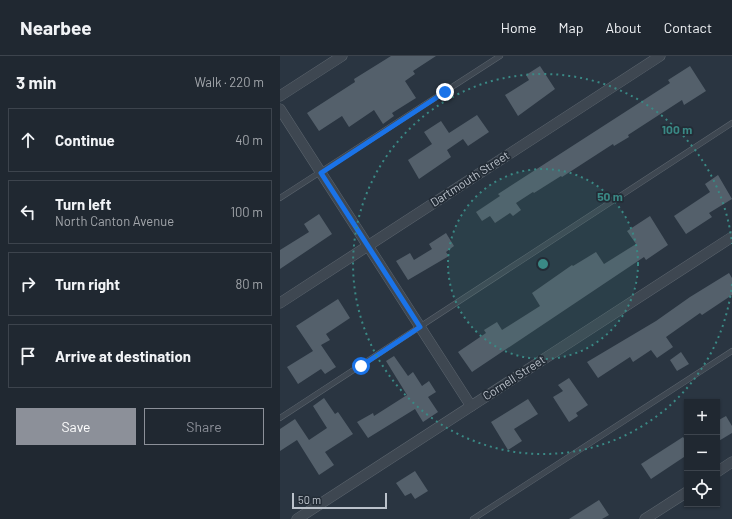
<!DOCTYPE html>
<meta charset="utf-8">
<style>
:root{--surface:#202831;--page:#2d343d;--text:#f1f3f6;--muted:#a2a6ab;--line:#3d444d;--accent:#8c9099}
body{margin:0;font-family:Barlow,sans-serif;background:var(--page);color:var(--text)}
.controls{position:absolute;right:12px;bottom:12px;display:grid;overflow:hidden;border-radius:0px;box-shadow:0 1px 3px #0004}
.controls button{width:36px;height:36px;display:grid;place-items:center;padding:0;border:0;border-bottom:1px solid var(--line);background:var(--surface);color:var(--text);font:20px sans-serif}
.scale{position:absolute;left:12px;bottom:10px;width:95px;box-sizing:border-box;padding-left:4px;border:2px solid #bbc2cb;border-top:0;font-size:11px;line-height:14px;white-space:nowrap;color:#bbc2cb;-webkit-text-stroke:3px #232c36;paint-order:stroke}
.stop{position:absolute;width:12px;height:12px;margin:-9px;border:3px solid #1a73e8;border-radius:50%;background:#fff}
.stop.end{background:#1a73e8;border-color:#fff;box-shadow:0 1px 4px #0008}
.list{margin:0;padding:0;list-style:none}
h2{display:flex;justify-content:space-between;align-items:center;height:52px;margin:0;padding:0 16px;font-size:17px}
h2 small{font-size:13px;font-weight:400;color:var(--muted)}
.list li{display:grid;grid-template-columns:26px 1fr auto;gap:12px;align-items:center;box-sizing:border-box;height:64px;margin:0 8px 8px;padding:0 8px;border:1px solid var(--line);border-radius:0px}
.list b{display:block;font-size:15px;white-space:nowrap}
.list p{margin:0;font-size:13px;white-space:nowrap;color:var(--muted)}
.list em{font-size:13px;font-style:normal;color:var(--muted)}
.actions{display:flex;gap:8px;padding:12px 16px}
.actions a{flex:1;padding:9px 0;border:1px solid var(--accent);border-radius:0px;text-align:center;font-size:14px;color:var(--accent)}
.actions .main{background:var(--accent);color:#fff}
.icon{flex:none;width:22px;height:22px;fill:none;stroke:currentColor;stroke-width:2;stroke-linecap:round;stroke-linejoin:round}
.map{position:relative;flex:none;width:452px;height:463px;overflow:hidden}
header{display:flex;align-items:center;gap:24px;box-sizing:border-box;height:56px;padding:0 20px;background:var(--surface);border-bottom:1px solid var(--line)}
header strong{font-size:19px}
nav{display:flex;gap:22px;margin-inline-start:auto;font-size:14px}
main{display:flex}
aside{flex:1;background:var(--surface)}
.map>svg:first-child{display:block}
.building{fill:#54606b}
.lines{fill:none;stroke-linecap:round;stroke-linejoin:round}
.service-casing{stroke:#5c656e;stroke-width:6}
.minor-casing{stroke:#5c656e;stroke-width:11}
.service{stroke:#3e4751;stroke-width:5}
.minor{stroke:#3e4751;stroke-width:10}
.route{stroke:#1a73e8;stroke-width:5}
.ring{fill:none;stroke:#3a8985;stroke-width:2;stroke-dasharray:2 4}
.labels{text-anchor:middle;stroke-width:3.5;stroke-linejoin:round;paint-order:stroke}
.street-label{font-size:12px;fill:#bbc2cb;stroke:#232c36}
.centre{fill:#3a8985;stroke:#232c36;stroke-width:2}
.ring-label{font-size:12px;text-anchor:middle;font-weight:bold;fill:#3a8985;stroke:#232c36;stroke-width:3.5;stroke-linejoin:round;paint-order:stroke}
</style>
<header>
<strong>Nearbee</strong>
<nav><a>Home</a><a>Map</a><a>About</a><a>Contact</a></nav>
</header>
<main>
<aside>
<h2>3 min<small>Walk · 220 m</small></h2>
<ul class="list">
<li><svg class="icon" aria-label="ahead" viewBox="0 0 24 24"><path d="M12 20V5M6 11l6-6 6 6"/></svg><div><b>Continue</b></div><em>40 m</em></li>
<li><svg class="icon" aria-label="left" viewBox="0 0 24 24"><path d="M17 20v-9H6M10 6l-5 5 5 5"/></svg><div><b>Turn left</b><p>North Canton Avenue</p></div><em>100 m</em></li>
<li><svg class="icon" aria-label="right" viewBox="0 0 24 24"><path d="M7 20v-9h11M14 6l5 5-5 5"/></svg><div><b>Turn right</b></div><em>80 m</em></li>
<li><svg class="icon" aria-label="arrive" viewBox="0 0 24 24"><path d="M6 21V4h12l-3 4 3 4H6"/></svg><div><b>Arrive at destination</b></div></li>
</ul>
<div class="actions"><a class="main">Save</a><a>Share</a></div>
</aside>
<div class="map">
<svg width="452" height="463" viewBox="0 0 452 463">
<rect width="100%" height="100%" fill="#2a3541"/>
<!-- building -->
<g class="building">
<path d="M111 0H156L133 15 135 18 125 25 136 42 112 57 114 60 103 68 94 54 69 71 62 60 39 75 27 57 75 26 74 23Z"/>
<path d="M260 10 275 33 238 60 225 39 249 24 246 19Z"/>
<path d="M410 10 426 35 404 49 402 44 348 79 349 81 334 90 333 88 282 121 281 120 254 137 253 136 236 147 241 154 233 160 230 157 215 167 210 160 202 165 196 156 220 140 218 138 390 27 388 24Z"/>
<path d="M197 59 209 76 188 90 183 83 167 94 171 101 139 123 128 104 152 88 144 76 161 65 169 77Z"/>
<path d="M438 119 452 143 429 157 432 161 406 178 394 160 430 136 425 128Z"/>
<path d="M39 158 52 178 0 213V194L29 176 24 168Z"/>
<path d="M370 160 388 189 366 204 364 201 192 316 178 296 206 277 204 274 217 266 222 274 260 250 252 237 292 209 293 210 316 196 324 208 356 188 347 175Z"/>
<path d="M166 177 174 190 166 196 169 200 128 224 116 205 130 197 134 204 152 193 149 188Z"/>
<path d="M449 217 452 222V239L422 259 420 257 386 281 393 291 377 302 371 294 353 306 350 301 318 322 307 306 376 265 410 241Z"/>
<path d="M58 243 70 262 46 278 50 284 41 289 56 311 45 318 41 313 18 328 7 311 33 295 16 270Z"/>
<path d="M401 296 409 308 397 315 390 304Z"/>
<path d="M114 300 128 320 133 316 142 330 149 325 156 336 148 341 158 356 143 366 135 353 88 382 77 366 93 357 94 360 127 339 106 305Z"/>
<path d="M289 322 308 349 296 357 298 360 289 366 273 341 283 335 278 329Z"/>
<path d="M44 342 55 358 58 356 73 378 45 396 54 409 39 419 17 384 0 395V373L15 363 29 384 47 372 33 350Z"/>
<path d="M248 343 258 358 234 373 242 385 228 394 211 366Z"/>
<path d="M446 360 452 370V377L437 386V365Z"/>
<path d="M403 381 407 386V399L371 423 361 408Z"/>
<path d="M135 415 148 435 135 443 131 437 125 440 116 427Z"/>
<path d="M319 444 329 459 322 463H289Z"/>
</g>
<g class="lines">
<defs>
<g id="service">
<path d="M0 142 220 0"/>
<path d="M0 362 452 67"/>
<path d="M193 463 452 295"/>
</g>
<g id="minor">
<path d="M0 40 62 0"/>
<path d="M0 53 191 350"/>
<path d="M0 247 380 0"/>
<path d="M437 416 452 406"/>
<path d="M17 463 452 181"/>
<path d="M365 463 407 436"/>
</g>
</defs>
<!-- service casing -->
<use href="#service" class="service-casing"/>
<!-- minor casing -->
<use href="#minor" class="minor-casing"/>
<!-- service -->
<use href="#service" class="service"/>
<!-- minor -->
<use href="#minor" class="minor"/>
</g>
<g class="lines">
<!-- route -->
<path class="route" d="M81 310 140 271 41 117 165 36"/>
</g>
<!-- distance rings -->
<circle cx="263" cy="208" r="95" fill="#3a8985" fill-opacity=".12"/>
<g class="ring">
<circle cx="263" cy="208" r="95"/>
<path d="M452 228A190 190 0 1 1 452 188"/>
</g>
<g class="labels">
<!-- street labels -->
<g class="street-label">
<text transform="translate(190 123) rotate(-33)" y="4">Dartmouth Street</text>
<text transform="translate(234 322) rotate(-33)" y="4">Cornell Street</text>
</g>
</g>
<circle cx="263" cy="208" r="6" class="centre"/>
<g class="ring-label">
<text x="397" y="78">100 m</text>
<text x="330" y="145">50 m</text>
</g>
</svg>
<div class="controls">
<button>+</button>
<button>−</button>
<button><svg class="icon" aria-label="locate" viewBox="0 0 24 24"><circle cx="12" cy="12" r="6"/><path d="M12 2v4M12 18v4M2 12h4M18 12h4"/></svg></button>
</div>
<div class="scale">50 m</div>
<div class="stop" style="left:81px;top:310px"></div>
<div class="stop end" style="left:165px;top:36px"></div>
</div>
</main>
